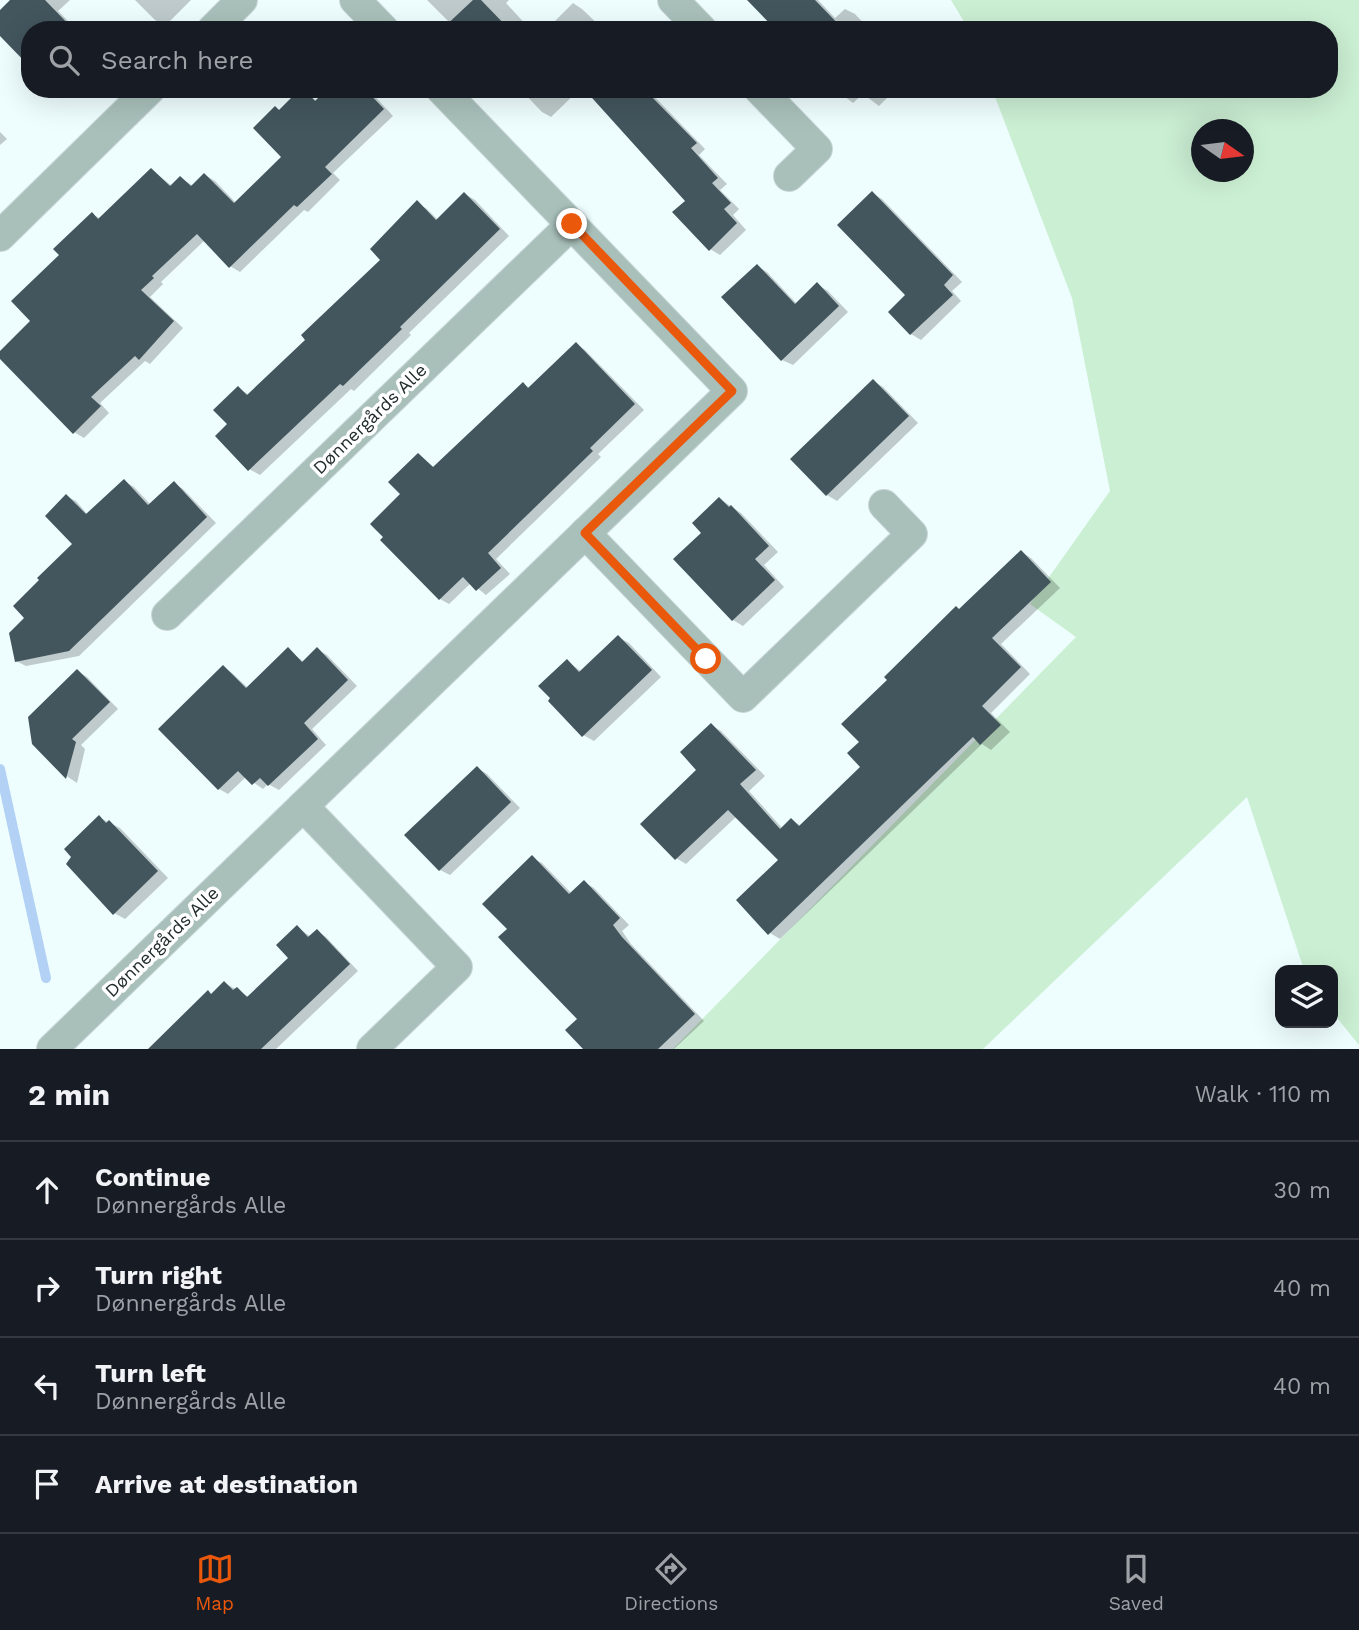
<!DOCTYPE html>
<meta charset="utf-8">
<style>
:root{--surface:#171b24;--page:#20242c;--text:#f1f3f6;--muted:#9ea1a6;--line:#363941;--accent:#ea580c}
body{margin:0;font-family:"Work Sans",sans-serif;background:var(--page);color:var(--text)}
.controls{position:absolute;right:21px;bottom:21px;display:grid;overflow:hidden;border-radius:14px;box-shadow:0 7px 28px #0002}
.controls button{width:63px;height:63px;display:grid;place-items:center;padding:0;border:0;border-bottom:2px solid var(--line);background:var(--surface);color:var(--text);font:35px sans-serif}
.compass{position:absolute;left:1191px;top:119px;width:63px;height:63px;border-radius:50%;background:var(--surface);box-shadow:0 7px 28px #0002;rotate:104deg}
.stop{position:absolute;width:21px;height:21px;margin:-16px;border:5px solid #ea580c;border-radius:50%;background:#fff}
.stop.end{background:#ea580c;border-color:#fff;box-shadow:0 2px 7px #0008}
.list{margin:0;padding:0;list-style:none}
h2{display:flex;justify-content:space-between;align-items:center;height:91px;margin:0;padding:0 28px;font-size:30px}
h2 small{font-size:23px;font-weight:400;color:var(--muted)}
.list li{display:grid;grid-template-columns:46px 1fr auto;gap:21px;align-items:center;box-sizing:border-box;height:98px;padding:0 28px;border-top:2px solid var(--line)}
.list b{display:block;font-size:26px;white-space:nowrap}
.list p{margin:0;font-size:23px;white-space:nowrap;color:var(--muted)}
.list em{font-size:23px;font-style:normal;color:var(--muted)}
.icon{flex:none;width:38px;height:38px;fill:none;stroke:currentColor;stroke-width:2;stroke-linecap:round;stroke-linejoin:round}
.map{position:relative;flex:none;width:1359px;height:1049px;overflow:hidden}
.search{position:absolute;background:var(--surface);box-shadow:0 7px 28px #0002;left:21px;right:21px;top:21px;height:77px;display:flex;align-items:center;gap:18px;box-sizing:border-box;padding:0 24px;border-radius:28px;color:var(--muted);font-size:26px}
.sheet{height:483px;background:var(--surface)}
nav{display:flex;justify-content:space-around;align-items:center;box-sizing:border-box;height:98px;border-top:2px solid var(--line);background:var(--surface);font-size:19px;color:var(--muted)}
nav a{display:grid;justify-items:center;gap:4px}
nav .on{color:var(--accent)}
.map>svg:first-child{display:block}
.green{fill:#cbefd3;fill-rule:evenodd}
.shadow{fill:#0003}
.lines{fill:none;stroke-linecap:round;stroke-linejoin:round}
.stream{stroke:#b3d1f5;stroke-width:10}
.building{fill:#43555d}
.street-casing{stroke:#c9d7d8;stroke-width:32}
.street{stroke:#a9c0ba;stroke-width:30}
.route{stroke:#ea580c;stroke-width:9}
.labels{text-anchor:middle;stroke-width:7;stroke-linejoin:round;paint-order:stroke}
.street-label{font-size:18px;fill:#222c2c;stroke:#fff}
</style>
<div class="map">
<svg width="1359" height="1049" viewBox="0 0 1359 1049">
<rect width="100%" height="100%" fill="#eefdfe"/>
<!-- green -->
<path class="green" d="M951 0H1359V1045L1333 1013V970H1304L1247 797 983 1049H673L1076 637 1030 604 1110 491 1072 298 992 89H1329V30H969ZM1202 130H1244V172H1202Z"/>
<!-- shadow -->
<g class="shadow">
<path d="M12 0H70L58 11 77 30H30L0 34V12Z"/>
<path d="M135 0H191L165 26 155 20Z"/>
<path d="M427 0H509L506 3 531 30H457Z"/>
<path d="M749 0H818L835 18 845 9 855 14 870 30H778Z"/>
<path d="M573 3 582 9 604 30H546Z"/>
<path d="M329 89H368L393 116 333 173 340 180 308 212 304 210 240 272 230 266 205 240 161 282 163 284 150 297 183 328 150 364 145 361 100 403 109 413 84 438 74 432 0 357V353L33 321 61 255 92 214 101 219 152 170 172 186 181 178 193 186 205 175 215 181 236 203 283 157 280 111 302 90 317 101Z"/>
<path d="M520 89H580L551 117 542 112Z"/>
<path d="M582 89H647L705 149 699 155 727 184 720 190 739 209 733 215 746 230 720 255 710 249 688 201 600 104Z"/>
<path d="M835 89H896L879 106 863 94 853 103Z"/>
<path d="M0 132 7 139 0 145Z"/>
<path d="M872 193 882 199 962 282 952 291 961 301 921 340 911 334 890 312 907 295Z"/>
<path d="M465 194 475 200 509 236 409 333 411 335 354 391 351 389 260 475 249 469 229 424 238 388 249 395 308 340 383 260 417 203 427 209 438 220Z"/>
<path d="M757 266 767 272 797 304 818 285 828 291 848 312 793 365 782 360Z"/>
<path d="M576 344 585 350 644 410 598 454 601 457 496 559 510 574 486 595 471 583 449 604 440 599 403 494 419 455 435 468 523 384 530 388Z"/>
<path d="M873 381 883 387 918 423 837 501 827 495Z"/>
<path d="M124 481 134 487 151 505 174 483 183 489 216 523 79 656 26 666 16 661 26 619 75 544 66 496 76 501 88 515Z"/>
<path d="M720 499 741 513 778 552 764 565 784 587 743 626 733 620 703 533Z"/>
<path d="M1021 552 1031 558 1060 588 1001 644 1030 674 991 713 1010 732 991 750 982 744 780 939 770 933 780 860 737 816 686 864 676 858 711 725 721 731 765 776 749 791 783 829 792 820 801 826 863 767 861 742 960 610Z"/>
<path d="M618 637 629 643 661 677 594 741 583 735 553 698 567 661 582 672Z"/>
<path d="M317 649 327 655 357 686 312 729 326 745 279 790 268 784 263 789 246 777 228 794 219 789 223 667 232 673 248 688 288 650 304 662Z"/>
<path d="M77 671 87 677 118 709 81 745 85 749 77 783 68 777 34 743Z"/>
<path d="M477 768 487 774 520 808 450 875 440 870Z"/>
<path d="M100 818 120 828 168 878 125 919 114 913Z"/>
<path d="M532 858 542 863 572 894 584 882 594 888 629 925 622 931 631 944 704 1021 674 1049H585L579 1019 509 929Z"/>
<path d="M297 927 311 937 317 931 326 937 358 971 276 1049H150L225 983 249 997 290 958Z"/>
</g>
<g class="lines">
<!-- stream -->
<path class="stream" d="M0 769 46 978"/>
</g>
<!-- building -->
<g class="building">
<path d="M10 0H45L74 30H30V67L0 36V10Z"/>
<path d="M473 0H481L510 30H441Z"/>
<path d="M747 0H815L844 30H776Z"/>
<path d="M300 89H304L315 101 327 89H365L384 109 325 167 332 174 297 207 294 205 229 268 197 234 152 276 154 278 141 290 174 321 139 360 135 356 91 397 101 406 73 434 0 359V351L30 321 11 301 59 255 53 249 92 212 98 219 151 168 170 186 180 176 191 186 204 173 234 203 281 157 253 128 275 106 279 110Z"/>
<path d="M584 89H644L697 143 691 148 718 178 712 183 731 203 724 209 737 223 709 251 672 212 685 201Z"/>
<path d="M872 191 953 275 944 285 953 295 910 335 888 312 905 295 837 225Z"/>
<path d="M464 192 500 229 400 327 402 329 343 386 340 384 248 471 215 436 227 424 213 410 238 386 247 395 305 340 301 335 380 260 370 249 417 200 436 220Z"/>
<path d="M757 264 795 304 817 282 839 306 781 361 721 297Z"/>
<path d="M576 342 635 404 590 448 593 451 488 553 501 568 476 591 463 577 439 600 380 540 383 537 370 524 400 494 388 482 418 453 433 467 523 382 528 388Z"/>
<path d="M873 379 909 416 826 496 790 459Z"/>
<path d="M124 479 148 505 174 481 207 517 69 651 15 662 9 633 24 618 13 606 39 580 37 578 72 544 45 516 66 494 86 514Z"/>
<path d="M719 497 729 507 731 505 769 546 755 559 775 580 732 621 673 559 701 533 692 523Z"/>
<path d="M1021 550 1051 582 992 638 1021 667 982 706 1001 725 980 745 973 737 768 935 736 900 778 860 728 810 675 860 640 824 696 770 680 752 711 723 756 770 740 784 780 829 791 818 799 826 860 767 847 753 859 742 841 724 887 680 884 677 956 606 959 609Z"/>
<path d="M618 635 652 670 582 737 548 701 550 698 538 686 567 659 579 672Z"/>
<path d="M288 647 302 662 317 647 348 680 304 723 318 739 268 786 260 778 252 785 238 771 218 790 158 729 223 665 246 688Z"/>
<path d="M77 669 110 702 72 739 76 742 66 779 32 744 28 717Z"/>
<path d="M477 766 511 802 439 871 404 835Z"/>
<path d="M99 815 106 823 109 820 158 871 113 915 66 864 71 857 64 849Z"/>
<path d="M532 855 569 894 584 880 620 918 613 925 622 937 695 1014 658 1049H583L565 1030 577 1019 498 937 507 929 482 904Z"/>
<path d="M297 925 308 937 317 929 350 964 261 1049H148L208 990 211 994 224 981 233 990 237 987 247 997 288 958 276 945Z"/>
</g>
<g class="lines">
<defs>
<g id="street">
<path d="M355 0 384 30"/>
<path d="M673 0 702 30"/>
<path d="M212 30 242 0"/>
<path d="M759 89 817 149 789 176"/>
<path d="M0 236 150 89"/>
<path d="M585 533 743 697 912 534 884 505"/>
<path d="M167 615 572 224"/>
<path d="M303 806 457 967 372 1049"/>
<path d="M52 1049 732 391 441 89"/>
</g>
</defs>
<!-- street casing -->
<use href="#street" class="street-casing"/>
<!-- street -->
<use href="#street" class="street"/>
</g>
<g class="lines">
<!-- route -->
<path class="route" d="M572 224 732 391 585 533 706 659"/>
</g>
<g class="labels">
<!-- street labels -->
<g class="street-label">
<text transform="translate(370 419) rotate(-44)" y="6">Dønnergårds Alle</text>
<text transform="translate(162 942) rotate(-44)" y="6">Dønnergårds Alle</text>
</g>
</g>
</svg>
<div class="controls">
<button><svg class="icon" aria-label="layers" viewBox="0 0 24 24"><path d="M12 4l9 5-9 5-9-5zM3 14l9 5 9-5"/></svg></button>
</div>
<svg class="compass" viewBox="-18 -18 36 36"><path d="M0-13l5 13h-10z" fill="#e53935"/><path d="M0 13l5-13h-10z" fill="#9ea1a6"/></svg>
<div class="stop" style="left:706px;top:659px"></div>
<div class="stop end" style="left:572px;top:224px"></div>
<div class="search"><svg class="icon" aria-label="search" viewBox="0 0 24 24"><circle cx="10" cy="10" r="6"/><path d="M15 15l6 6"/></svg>Search here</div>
</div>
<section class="sheet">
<h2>2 min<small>Walk · 110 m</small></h2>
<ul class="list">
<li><svg class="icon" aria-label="ahead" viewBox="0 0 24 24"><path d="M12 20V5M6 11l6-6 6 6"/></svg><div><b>Continue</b><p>Dønnergårds Alle</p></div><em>30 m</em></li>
<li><svg class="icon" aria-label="right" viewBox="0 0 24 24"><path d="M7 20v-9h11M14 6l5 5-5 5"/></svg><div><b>Turn right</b><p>Dønnergårds Alle</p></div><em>40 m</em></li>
<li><svg class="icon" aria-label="left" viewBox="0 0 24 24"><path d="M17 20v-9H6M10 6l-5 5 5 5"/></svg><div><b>Turn left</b><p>Dønnergårds Alle</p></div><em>40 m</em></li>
<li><svg class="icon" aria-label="arrive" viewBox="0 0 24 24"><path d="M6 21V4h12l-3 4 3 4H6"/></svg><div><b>Arrive at destination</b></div></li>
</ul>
</section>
<nav>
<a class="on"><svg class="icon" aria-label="map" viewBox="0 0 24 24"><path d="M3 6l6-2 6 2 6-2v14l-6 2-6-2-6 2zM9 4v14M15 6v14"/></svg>Map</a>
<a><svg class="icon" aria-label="directions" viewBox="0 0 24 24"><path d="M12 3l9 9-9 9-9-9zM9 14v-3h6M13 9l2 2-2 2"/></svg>Directions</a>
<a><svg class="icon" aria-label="saved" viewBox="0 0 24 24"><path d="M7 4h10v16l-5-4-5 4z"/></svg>Saved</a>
</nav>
